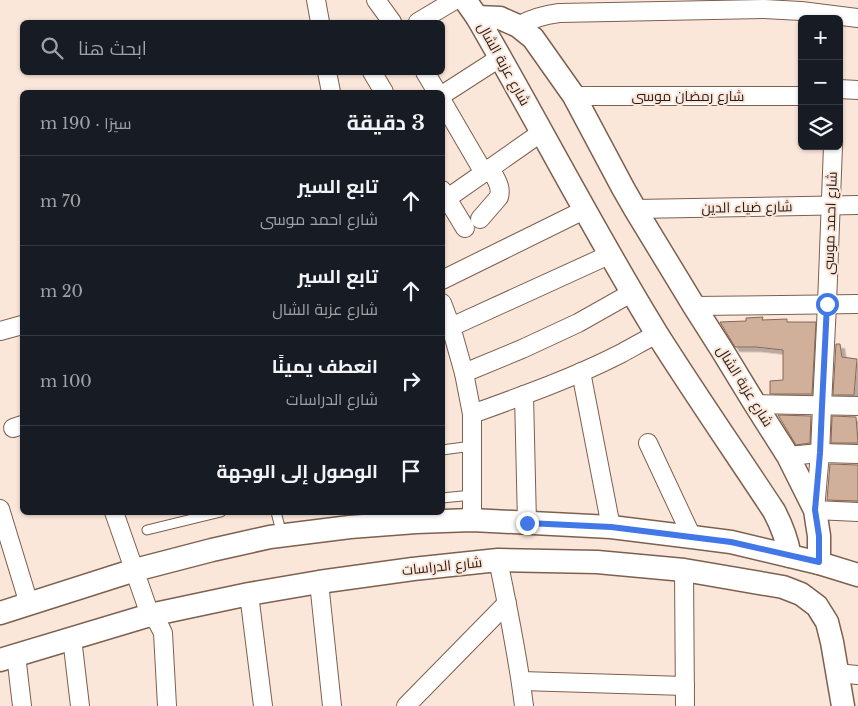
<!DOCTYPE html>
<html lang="ar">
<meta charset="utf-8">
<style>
:root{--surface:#171b24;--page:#242831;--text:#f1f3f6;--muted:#9ea1a6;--line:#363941}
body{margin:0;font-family:"Libre Baskerville",Cairo,serif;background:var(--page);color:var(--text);direction:rtl}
.controls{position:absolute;right:15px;top:15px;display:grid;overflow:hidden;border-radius:8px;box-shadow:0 1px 4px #0004}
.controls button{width:45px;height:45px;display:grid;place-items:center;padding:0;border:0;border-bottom:1px solid var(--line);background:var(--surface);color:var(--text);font:25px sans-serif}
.stop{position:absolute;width:15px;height:15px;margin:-11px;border:4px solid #4177e7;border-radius:50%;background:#fff}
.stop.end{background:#4177e7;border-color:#fff;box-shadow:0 1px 5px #0008}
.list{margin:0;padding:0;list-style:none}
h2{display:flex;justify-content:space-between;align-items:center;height:65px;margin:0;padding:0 20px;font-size:21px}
h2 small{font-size:16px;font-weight:400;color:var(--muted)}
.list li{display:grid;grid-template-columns:32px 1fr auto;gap:15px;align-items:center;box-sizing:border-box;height:90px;padding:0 20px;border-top:1px solid var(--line)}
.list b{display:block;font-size:19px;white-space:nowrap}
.list p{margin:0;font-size:16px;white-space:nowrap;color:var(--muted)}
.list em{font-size:16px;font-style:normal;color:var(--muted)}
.icon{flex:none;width:28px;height:28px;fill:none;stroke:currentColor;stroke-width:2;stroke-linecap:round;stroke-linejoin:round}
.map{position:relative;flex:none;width:858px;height:706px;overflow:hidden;direction:ltr}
.search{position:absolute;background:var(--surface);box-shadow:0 1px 4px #0004;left:20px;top:20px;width:425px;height:55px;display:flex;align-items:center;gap:12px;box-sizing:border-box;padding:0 18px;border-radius:8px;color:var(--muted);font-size:19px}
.panel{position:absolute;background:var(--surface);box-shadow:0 1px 4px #0004;left:20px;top:90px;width:425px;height:425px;border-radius:8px;direction:rtl}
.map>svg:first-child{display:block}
.building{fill:#d0af9b;stroke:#866856;filter:url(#shadow)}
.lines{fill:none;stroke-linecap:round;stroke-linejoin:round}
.service-casing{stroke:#7d604e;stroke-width:11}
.minor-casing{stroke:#7d604e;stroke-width:20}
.tertiary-casing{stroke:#7d604e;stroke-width:25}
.service{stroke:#fff;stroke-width:9}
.minor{stroke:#fff;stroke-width:18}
.tertiary{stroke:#fff;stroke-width:22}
.route{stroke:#4177e7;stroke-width:6}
.labels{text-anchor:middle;stroke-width:4;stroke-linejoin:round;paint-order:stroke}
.street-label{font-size:14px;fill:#281b14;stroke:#fbe6da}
</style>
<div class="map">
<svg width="858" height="706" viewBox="0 0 858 706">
<defs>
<filter id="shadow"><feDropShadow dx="4.5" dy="4.5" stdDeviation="0" flood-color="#0004"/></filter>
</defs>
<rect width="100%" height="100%" fill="#fbe6da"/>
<!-- building -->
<g class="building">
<path d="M763 317 762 320 787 319V322H816L812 394H770V381L783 380V350L756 347H735L720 322 746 321V318Z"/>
<path d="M836 344H840L842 357 857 359 854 395H833Z"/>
<path d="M778 415 811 416 810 443 796 445Z"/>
<path d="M832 416 856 417 858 443H831Z"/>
<path d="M830 464 858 465V501L827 500Z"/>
</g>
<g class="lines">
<defs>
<g id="service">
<path d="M442 450 472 446"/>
<path d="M442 498 472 495"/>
<path d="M276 512 282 535"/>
<path d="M147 530 221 512"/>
</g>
<g id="minor">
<path d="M316 0 320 22"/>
<path d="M376 0 392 22"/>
<path d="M418 22 455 0"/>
<path d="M518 26C532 18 544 15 559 13L764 9 801 11 858 18"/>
<path d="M327 72 331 92"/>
<path d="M372 72 384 92"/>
<path d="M425 72 437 92"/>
<path d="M839 89 858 90"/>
<path d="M442 95 501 57"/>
<path d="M574 96H802"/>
<path d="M442 101 484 173"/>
<path d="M833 146 827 304 822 406 820 453 815 510 858 512"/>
<path d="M442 190 465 228"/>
<path d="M442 202 542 132"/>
<path d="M635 209 858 205"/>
<path d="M480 219 499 197C502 186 495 178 490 168"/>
<path d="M442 280 584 210"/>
<path d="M442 303 451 327 464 373 472 414V520"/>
<path d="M694 306 858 304"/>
<path d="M451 327 611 254"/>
<path d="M0 331 22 325"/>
<path d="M581 372 611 527"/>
<path d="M464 373 522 349 578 323 633 292"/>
<path d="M524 395 527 523"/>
<path d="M755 404 858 406"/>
<path d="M472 414C522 396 573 378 620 354 633 347 645 340 657 334"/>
<path d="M13 428 22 425"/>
<path d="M648 443 692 537"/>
<path d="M788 456 820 453 858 454"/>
<path d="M0 509 29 604"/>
<path d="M114 512 150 615 158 623 163 633 167 706"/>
<path d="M498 560C508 608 518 657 524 706"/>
<path d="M684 570 685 706"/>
<path d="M319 582 332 706"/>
<path d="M249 594 263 706"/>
<path d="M72 638 80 706"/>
<path d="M16 655 22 706"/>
<path d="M837 673 858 675"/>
<path d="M521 681 685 686"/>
<path d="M406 706 507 603"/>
</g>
<g id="tertiary">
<path d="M465 0 477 17C538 122 593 230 657 334 695 394 735 452 774 511 782 526 787 540 790 556"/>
<path d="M477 17 500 18 518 26 533 38 574 96 623 188 635 209 694 306 722 350 755 404 788 456 815 510 819 536V563"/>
<path d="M0 613 135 570 212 550 270 537 350 527 416 522 472 520 611 527 692 537 731 542 819 563 858 575"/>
<path d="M0 660 150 615 249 594 319 582 413 569 498 560 597 562 684 570 783 587 801 594 817 606 827 622 832 642 843 706"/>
</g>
</defs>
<!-- service casing -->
<use href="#service" class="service-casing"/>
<!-- minor casing -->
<use href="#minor" class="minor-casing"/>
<!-- tertiary casing -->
<use href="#tertiary" class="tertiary-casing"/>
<!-- service -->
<use href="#service" class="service"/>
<!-- minor -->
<use href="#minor" class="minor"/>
<!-- tertiary -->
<use href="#tertiary" class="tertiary"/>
</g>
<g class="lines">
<!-- route -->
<path class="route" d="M527 523 611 527 731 542 819 562V536L815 510 820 453 822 406 827 304"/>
</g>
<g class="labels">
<!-- street labels -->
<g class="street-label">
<text transform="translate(504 64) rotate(61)" y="5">شارع عزبة الشال</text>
<text x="688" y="101">شارع رمضان موسى</text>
<text transform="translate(747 207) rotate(-1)" y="5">شارع ضياء الدين</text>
<text transform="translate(830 223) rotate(-88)" y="5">شارع احمد موسى</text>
<text transform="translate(745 386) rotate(58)" y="5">شارع عزبة الشال</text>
<text transform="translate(442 566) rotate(-6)" y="5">شارع الدراسات</text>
</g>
</g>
</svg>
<div class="controls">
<button>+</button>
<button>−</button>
<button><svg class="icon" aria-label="layers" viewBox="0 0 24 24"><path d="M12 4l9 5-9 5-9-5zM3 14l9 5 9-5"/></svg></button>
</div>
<div class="stop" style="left:827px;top:304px"></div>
<div class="stop end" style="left:527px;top:523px"></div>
<div class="search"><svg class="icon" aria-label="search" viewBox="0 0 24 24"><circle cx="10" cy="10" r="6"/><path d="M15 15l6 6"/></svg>ابحث هنا</div>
<section class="panel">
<h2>3 دقيقة<small>سيرًا · 190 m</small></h2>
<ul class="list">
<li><svg class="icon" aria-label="ahead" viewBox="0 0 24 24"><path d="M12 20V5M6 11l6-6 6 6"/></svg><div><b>تابع السير</b><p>شارع احمد موسى</p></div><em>70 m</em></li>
<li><svg class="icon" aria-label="ahead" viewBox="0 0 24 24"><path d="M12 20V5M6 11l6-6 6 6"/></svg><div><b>تابع السير</b><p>شارع عزبة الشال</p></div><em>20 m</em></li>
<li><svg class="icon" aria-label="right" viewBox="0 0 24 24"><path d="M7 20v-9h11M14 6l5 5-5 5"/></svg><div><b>انعطف يمينًا</b><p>شارع الدراسات</p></div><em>100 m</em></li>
<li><svg class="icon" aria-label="arrive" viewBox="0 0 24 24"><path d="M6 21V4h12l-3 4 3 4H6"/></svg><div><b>الوصول إلى الوجهة</b></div></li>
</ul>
</section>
</div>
